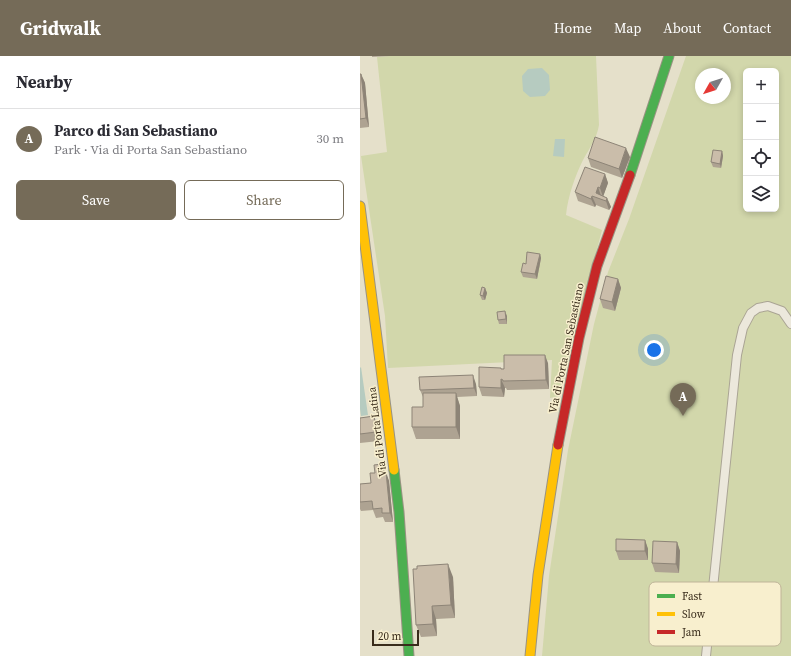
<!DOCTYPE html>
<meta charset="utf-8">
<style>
:root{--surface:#fff;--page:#f2f2f3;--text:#2b2b33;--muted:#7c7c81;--line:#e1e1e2;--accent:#756b58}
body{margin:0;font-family:"Source Serif 4",serif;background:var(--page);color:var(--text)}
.controls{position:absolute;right:12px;top:12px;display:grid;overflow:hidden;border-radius:6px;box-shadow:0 2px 6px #0003}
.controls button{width:36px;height:36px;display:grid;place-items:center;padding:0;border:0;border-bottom:1px solid var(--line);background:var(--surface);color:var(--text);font:20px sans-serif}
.compass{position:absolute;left:335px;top:12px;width:36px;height:36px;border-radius:50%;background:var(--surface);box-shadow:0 2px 6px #0003;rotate:231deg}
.scale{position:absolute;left:12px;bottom:10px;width:47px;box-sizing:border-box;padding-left:4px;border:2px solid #392c1b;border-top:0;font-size:11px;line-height:14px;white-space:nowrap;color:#392c1b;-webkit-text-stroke:3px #f8efce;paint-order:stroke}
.you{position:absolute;left:294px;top:294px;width:14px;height:14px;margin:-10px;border:3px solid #fff;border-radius:50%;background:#1a73e8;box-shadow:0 0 0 6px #1a73e833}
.badge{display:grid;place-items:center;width:26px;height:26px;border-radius:50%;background:var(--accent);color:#fff;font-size:13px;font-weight:700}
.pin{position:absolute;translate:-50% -33px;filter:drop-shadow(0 1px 2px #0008)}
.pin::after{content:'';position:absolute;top:21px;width:14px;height:12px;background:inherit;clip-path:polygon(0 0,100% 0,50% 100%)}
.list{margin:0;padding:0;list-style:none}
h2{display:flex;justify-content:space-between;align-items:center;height:52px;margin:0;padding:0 16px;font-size:17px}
h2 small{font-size:13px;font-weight:400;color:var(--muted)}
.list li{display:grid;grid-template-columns:26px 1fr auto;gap:12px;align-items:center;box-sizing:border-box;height:60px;padding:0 16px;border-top:1px solid var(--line)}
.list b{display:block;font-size:15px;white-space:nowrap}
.list p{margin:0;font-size:13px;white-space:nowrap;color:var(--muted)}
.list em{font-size:13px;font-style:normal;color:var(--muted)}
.actions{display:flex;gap:8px;padding:12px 16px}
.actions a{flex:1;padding:9px 0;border:1px solid var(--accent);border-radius:6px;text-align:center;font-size:14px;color:var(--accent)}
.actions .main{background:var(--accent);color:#fff}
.icon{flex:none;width:22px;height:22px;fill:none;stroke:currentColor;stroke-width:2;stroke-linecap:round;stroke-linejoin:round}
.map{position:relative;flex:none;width:431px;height:600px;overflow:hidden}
header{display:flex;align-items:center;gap:24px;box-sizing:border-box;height:56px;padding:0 20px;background:var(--accent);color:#fff}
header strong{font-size:19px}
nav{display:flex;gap:22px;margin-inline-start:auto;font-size:14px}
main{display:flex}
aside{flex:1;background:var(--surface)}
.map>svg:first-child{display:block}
.green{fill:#d2d7ab;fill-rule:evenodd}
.water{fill:#b6cbc0}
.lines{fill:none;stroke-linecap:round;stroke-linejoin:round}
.lane-casing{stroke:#aaa494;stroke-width:10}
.fast-casing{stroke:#999383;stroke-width:11}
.slow-casing{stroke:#999383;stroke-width:11}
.jam-casing{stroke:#999383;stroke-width:11}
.lane{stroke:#ece8dc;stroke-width:8}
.fast{stroke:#4caf50;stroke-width:9}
.slow{stroke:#ffc107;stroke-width:9}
.jam{stroke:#c62828;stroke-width:9}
.wall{fill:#aea392}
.shaded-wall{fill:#8d8477}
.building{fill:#cabdaa;stroke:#8d8477}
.labels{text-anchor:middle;stroke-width:3;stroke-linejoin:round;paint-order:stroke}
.street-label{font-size:11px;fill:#392c1b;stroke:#f8efce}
.key{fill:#f8efce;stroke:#bfb498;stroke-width:1}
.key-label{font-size:11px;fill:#392c1b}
</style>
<header>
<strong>Gridwalk</strong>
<nav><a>Home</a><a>Map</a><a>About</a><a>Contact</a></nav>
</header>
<main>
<aside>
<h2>Nearby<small></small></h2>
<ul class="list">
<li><span class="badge">A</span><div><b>Parco di San Sebastiano</b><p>Park · Via di Porta San Sebastiano</p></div><em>30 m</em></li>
</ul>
<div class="actions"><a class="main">Save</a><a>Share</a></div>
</aside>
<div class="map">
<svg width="431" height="600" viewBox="0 0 431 600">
<rect width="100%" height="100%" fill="#e5e0ca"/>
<!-- green -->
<g class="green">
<path d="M30 0H236L239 69C237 82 229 93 223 104 215 120 208 140 206 159L242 174 199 340 190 342 192 304 28 312 25 260 1 100 27 96 17 1Z"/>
<path d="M326 0H431V600H182L189 520 208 394 234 268 248 216 269 163ZM386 15H416V153H386ZM341 18H365V42H341Z"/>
</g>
<!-- water -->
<g class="water">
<path d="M182 12 189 19 190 34 185 40 170 41 163 35 162 20 168 13Z"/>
<path d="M195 83H205L204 101 193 100Z"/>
<path d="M1 311 8 359 1 360 0 353V312Z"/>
</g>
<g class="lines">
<defs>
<path id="lane" d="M346 600 377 299 383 272 391 257 398 252 408 250 422 255 431 268"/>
<g id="fast">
<path d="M270 119 309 0"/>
<path d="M34 414 39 456 49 600"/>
</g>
<g id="slow">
<path d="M0 150 34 414"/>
<path d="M170 600 178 519 198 389"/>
</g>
<path id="jam" d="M198 389 219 282 237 210 270 119"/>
</defs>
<!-- lane casing -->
<use href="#lane" class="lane-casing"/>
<!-- fast casing -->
<use href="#fast" class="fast-casing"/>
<!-- slow casing -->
<use href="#slow" class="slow-casing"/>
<!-- jam casing -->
<use href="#jam" class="jam-casing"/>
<!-- lane -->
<use href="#lane" class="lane"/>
<!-- fast -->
<use href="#fast" class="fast"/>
<!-- slow -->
<use href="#slow" class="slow"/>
<!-- jam -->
<use href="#jam" class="jam"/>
</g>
<!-- wall -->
<g class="wall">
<path d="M12 0H30L12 1Z"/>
<path d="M0 18H1L5 27 9 71 0 72Z"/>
<path d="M362 95 363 100 361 112 353 111 351 106Z"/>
<path d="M270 101 262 122 231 111 228 102Z"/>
<path d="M245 118 248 127 243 140 247 142 251 151 249 154 236 149 235 151 218 145 215 136Z"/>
<path d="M180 198 181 202 177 223 163 221 161 216 166 208Z"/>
<path d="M258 223 261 232 255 255 243 252 240 243Z"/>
<path d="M125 232 127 237 125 244H122L120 239Z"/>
<path d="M147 260V268H139L138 264Z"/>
<path d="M188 307 189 333 147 334 146 332H145L144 341 122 340 119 331 142 313Z"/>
<path d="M116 328 117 340 97 341 100 350V383H56L52 371 63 351V341L60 334Z"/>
<path d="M14 360 17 369 19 385 0 387V362Z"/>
<path d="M22 408 29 425 33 466H25L23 461 16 462 13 454 1 455 0 453V428L11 427 15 417Z"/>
<path d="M285 484 288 493V504H259L256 495Z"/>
<path d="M317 486 320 495 319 517 295 516 292 507Z"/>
<path d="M93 521 95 562 76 563 77 580 61 581 56 569Z"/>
</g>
<!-- shaded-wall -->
<g class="shaded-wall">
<path d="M1 18 5 27 9 71 6 62Z"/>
<path d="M266 92 270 101 262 122 259 113Z"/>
<path d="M362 95 363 100 361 112 360 108Z"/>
<path d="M245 118 248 127 243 141 240 132Z"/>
<path d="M238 131 241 140 236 137Z"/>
<path d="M232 140 236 149 235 151 231 143Z"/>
<path d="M247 142 251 151 249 154 246 145Z"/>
<path d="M180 198 181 202 177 223 175 218Z"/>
<path d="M258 223 261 232 255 255 252 246Z"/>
<path d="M125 232 127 237 125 244 123 240Z"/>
<path d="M145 255 147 260V268L146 263Z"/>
<path d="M185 299 188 307 189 333 186 324Z"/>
<path d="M113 319 116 328 117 340 114 332Z"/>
<path d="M141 323 145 332 144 341 141 332Z"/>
<path d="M96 337 100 350V383L96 371Z"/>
<path d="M14 360 17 369 19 385 16 376Z"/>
<path d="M22 408 25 417H23Z"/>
<path d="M26 416 29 425 33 466 30 457Z"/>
<path d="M285 484 288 493V504L285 495Z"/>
<path d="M317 486 320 495 319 517 316 508Z"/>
<path d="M88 508 93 521 95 562 91 549Z"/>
<path d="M72 550 76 563 77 580 73 568Z"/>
</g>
<!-- building -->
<g class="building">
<path d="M0 18H1L6 62 0 63Z"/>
<path d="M235 81 266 92 259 113 228 102Z"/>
<path d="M353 94 362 95 360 108 351 106Z"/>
<path d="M225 111 245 118 240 132 238 131 236 137 247 142 246 145 232 140 231 143 215 136Z"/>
<path d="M167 196 180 198 175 218 161 216 163 207 166 208Z"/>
<path d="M246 220 258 223 252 246 240 243Z"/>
<path d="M122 231 125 232 123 240 120 239Z"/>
<path d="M145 255 146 263 138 264 137 256Z"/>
<path d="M144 299H185L186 324 143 325V324L141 323V332L119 331V311L141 312V313H144Z"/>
<path d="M113 319 114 332 60 334 59 321Z"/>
<path d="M63 337H96V371H52V351H63Z"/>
<path d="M14 360 16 376 0 378V362Z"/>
<path d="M22 408 23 417 26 416 30 457H22V452L13 453 12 445 0 446V428L11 427 10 417H15L14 409Z"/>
<path d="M256 483 285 484V495H256Z"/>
<path d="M293 485 317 486 316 508 292 507Z"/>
<path d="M88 508 91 549 72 550 73 568 56 569 53 513H57V510Z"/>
</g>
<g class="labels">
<!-- street labels -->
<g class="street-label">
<text transform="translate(206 292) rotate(-78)" y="4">Via di Porta San Sebastiano</text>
<text transform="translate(17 376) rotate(-97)" y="4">Via di Porta Latina</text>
</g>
</g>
<!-- legend -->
<rect x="289" y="526" width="132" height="64" rx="6" class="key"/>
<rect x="297" y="538" width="18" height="4" fill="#4caf50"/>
<rect x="297" y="556" width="18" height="4" fill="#ffc107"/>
<rect x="297" y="574" width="18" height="4" fill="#c62828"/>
<g class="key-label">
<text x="322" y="544">Fast</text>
<text x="322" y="562">Slow</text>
<text x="322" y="580">Jam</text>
</g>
</svg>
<div class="controls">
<button>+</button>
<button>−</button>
<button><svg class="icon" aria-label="locate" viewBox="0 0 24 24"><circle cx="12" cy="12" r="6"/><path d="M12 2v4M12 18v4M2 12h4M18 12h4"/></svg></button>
<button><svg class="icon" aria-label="layers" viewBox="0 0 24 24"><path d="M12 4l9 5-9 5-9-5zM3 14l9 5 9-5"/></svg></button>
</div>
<svg class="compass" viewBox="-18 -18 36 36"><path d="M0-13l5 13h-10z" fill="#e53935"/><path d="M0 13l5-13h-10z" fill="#7c7c81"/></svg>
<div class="scale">20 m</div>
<div class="you"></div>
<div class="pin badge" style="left:323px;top:360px">A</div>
</div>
</main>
